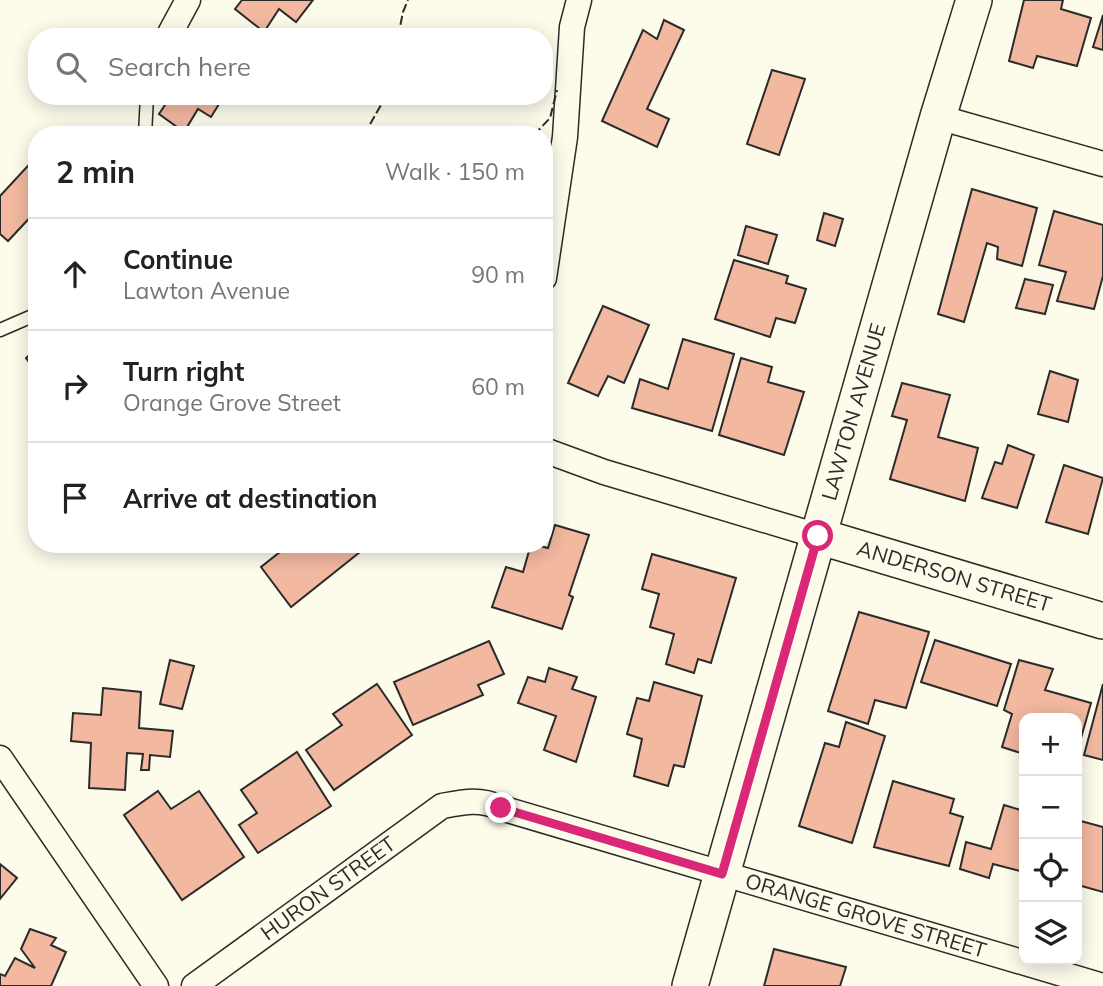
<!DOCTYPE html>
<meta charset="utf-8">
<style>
:root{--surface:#fff;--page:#f6f6f6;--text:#222;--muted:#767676;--line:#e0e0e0}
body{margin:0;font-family:Mulish,sans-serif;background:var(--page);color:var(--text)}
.controls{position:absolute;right:21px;bottom:21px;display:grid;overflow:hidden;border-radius:14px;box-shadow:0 4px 18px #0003}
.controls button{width:63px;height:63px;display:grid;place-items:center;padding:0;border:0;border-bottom:2px solid var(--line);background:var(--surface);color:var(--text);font:35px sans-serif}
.stop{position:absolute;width:21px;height:21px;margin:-16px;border:5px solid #db2777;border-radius:50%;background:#fff}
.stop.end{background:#db2777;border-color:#fff;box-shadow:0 2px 7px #0008}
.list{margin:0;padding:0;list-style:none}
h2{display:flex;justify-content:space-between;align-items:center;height:91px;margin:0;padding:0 28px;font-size:30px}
h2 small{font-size:23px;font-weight:400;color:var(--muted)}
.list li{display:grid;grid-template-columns:46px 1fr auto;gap:21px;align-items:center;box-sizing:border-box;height:112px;padding:0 28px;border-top:2px solid var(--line)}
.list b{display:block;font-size:26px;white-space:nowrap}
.list p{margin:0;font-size:23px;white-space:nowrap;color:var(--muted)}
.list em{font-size:23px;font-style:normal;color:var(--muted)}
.icon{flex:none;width:38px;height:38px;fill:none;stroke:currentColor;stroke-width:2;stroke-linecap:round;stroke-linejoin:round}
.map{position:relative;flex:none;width:1103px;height:986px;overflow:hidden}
.search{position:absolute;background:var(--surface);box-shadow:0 4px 18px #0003;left:28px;top:28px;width:525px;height:77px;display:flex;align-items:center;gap:18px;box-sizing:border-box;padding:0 24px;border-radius:28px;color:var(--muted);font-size:26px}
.panel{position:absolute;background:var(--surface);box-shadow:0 4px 18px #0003;left:28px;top:126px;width:525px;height:427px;border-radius:28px}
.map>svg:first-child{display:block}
.building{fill:#f2b8a0;stroke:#2b2b2b;stroke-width:2}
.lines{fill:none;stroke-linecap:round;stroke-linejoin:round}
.lane-casing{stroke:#2b2b2b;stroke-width:15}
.street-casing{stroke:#2b2b2b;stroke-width:27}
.secondary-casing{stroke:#2b2b2b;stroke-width:38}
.lane{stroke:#fdfbea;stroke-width:12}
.street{stroke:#fdfbea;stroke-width:24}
.secondary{stroke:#fdfbea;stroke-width:35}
.fence{stroke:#2b2b2b;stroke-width:2;stroke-dasharray:9 3.5;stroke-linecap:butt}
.route{stroke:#db2777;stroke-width:9}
.labels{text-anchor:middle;stroke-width:5;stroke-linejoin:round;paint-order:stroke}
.street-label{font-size:21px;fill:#2b2b2b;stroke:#fdfbea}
</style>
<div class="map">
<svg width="1103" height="986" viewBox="0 0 1103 986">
<rect width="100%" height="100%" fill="#fdfbea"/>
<!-- building -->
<g class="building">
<path d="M242 0H313L296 22 279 9 264 32 235 9Z"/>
<path d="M1024 0H1063L1061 9 1091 18 1077 66 1037 56 1033 68 1009 61Z"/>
<path d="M1103 15V50L1093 47Z"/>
<path d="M664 20 684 30 647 109 669 119 657 147 602 121 643 30 657 39Z"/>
<path d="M772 70 805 79 779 155 747 144Z"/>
<path d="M171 96H224L211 117 198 109 184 132 159 114Z"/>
<path d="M37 156V210L8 241 0 234V196Z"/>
<path d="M972 189 1037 208 1022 266 997 259 998 247 987 243 964 322 938 314Z"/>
<path d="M1054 211 1103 225V276L1094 309 1057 301 1066 272 1039 265Z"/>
<path d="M824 213 843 219 835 246 817 240Z"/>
<path d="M746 226 777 235 768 264 738 255Z"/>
<path d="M734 260 788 276 786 283 806 289 795 323 776 318 770 337 715 319Z"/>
<path d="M1025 279 1053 285 1045 314 1016 308Z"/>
<path d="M603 306 649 325 624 383 608 376 598 396 568 383Z"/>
<path d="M683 339 734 354 712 431 632 408 640 379 668 389Z"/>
<path d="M37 348V372L26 358Z"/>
<path d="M741 358 772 367 768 382 804 392 784 455 719 435Z"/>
<path d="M1050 371 1078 380 1068 422 1038 414Z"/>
<path d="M902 383 950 395 938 437 978 448 965 501 890 479 907 420 892 416Z"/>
<path d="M1008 445 1034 455 1017 508 982 498 995 462 1002 464Z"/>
<path d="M1064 465 1103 478 1088 534 1046 522Z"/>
<path d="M555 525 589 535 569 595 573 597 562 629 492 607 506 567 523 572 531 544 548 548Z"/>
<path d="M290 544H370L291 607 261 567Z"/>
<path d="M652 554 736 578 711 663 698 659 694 673 666 664 674 634 650 627 659 594 642 589Z"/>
<path d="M859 612 929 632 906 708 875 700 868 724 828 711Z"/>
<path d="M935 640 1011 664 997 706 921 682Z"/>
<path d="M489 641 504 674 478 685 483 695 413 725 394 682Z"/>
<path d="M170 660 194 666 182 709 160 704Z"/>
<path d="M1019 660 1053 669 1045 690 1091 703 1077 752V718H1024V754L1002 747 1012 714 1004 710Z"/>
<path d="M549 668 577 677 572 689 596 697 576 762 544 750 556 716 518 703 528 677 545 682Z"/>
<path d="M654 682 702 696 684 767 674 765 668 786 634 776 642 739 627 734 637 698 649 701Z"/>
<path d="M377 684 412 735 334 790 306 750 342 725 333 714Z"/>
<path d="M1103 684V760L1084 755Z"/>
<path d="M103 688 141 692 139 728 173 731 170 757 150 755 149 770H141L143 754 127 753 125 790 89 788 91 743 71 741 73 713 101 715Z"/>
<path d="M846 722 885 736 852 843 799 826 825 743 839 747Z"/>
<path d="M297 752 331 806 258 853 239 825 257 813 241 790Z"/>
<path d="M893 781 954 799 950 813 963 817 949 866 874 847Z"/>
<path d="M158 791 171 809 199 791 244 857 182 900 124 815Z"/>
<path d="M1004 805 1024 811V872L993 864 989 878 960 869 966 842 991 849Z"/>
<path d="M1077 820 1103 827V892L1078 885 1077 890Z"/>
<path d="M0 864 17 878 0 899Z"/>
<path d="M30 929 56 938 51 945 66 952 51 986H0V974L5 976 15 958 35 968 21 949Z"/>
<path d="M774 949 846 967 840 986H764Z"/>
</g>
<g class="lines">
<defs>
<g id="lane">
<path d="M145 135 147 96"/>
<path d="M0 330 37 314"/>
</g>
<g id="street">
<path d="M168 37 188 0"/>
<path d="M938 117 1103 164"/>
<path d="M544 278 565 137 572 27 579 0"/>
<path d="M544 450 604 472 818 536"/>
<path d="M0 758 156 986"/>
<path id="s1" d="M194 986 442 806C463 802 480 798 501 808L1103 986"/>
</g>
<g id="secondary">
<path id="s2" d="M818 536 1103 621"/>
<path id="s3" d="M690 986 938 117 974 0"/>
</g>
</defs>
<!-- lane casing -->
<use href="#lane" class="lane-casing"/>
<!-- street casing -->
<use href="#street" class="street-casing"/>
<!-- secondary casing -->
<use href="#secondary" class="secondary-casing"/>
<!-- lane -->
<use href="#lane" class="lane"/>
<!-- street -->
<use href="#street" class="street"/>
<!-- secondary -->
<use href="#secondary" class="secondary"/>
<!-- fence -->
<g class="fence">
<path d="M398 37 403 12 408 0"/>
<path d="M364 135 386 96"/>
<path d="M534 135 550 118 557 90"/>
</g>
</g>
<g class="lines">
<!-- route -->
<path class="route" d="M501 808 722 874 818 536"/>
</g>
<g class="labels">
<!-- street labels -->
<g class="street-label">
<text dy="7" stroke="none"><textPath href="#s3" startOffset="597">LAWTON AVENUE</textPath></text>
<text dy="7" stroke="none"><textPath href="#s2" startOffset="142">ANDERSON STREET</textPath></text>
<text dy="7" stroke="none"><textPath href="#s1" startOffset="166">HURON STREET</textPath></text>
<text dy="7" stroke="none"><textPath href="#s1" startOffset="747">ORANGE GROVE STREET</textPath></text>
</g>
</g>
</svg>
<div class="controls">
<button>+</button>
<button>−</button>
<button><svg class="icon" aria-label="locate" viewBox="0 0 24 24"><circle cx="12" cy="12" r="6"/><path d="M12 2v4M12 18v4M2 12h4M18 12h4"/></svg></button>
<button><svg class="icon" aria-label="layers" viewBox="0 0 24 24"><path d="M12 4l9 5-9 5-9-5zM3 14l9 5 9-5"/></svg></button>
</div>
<div class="stop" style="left:818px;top:536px"></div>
<div class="stop end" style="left:501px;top:808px"></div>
<div class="search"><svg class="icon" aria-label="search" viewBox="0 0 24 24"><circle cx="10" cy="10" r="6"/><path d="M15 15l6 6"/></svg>Search here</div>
<section class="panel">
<h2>2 min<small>Walk · 150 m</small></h2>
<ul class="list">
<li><svg class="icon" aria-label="ahead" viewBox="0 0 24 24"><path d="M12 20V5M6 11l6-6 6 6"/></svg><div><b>Continue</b><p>Lawton Avenue</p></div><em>90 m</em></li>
<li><svg class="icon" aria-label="right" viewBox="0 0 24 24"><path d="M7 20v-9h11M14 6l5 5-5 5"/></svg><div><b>Turn right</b><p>Orange Grove Street</p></div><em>60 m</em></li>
<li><svg class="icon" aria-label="arrive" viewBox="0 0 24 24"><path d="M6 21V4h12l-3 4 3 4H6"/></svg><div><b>Arrive at destination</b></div></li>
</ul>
</section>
</div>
